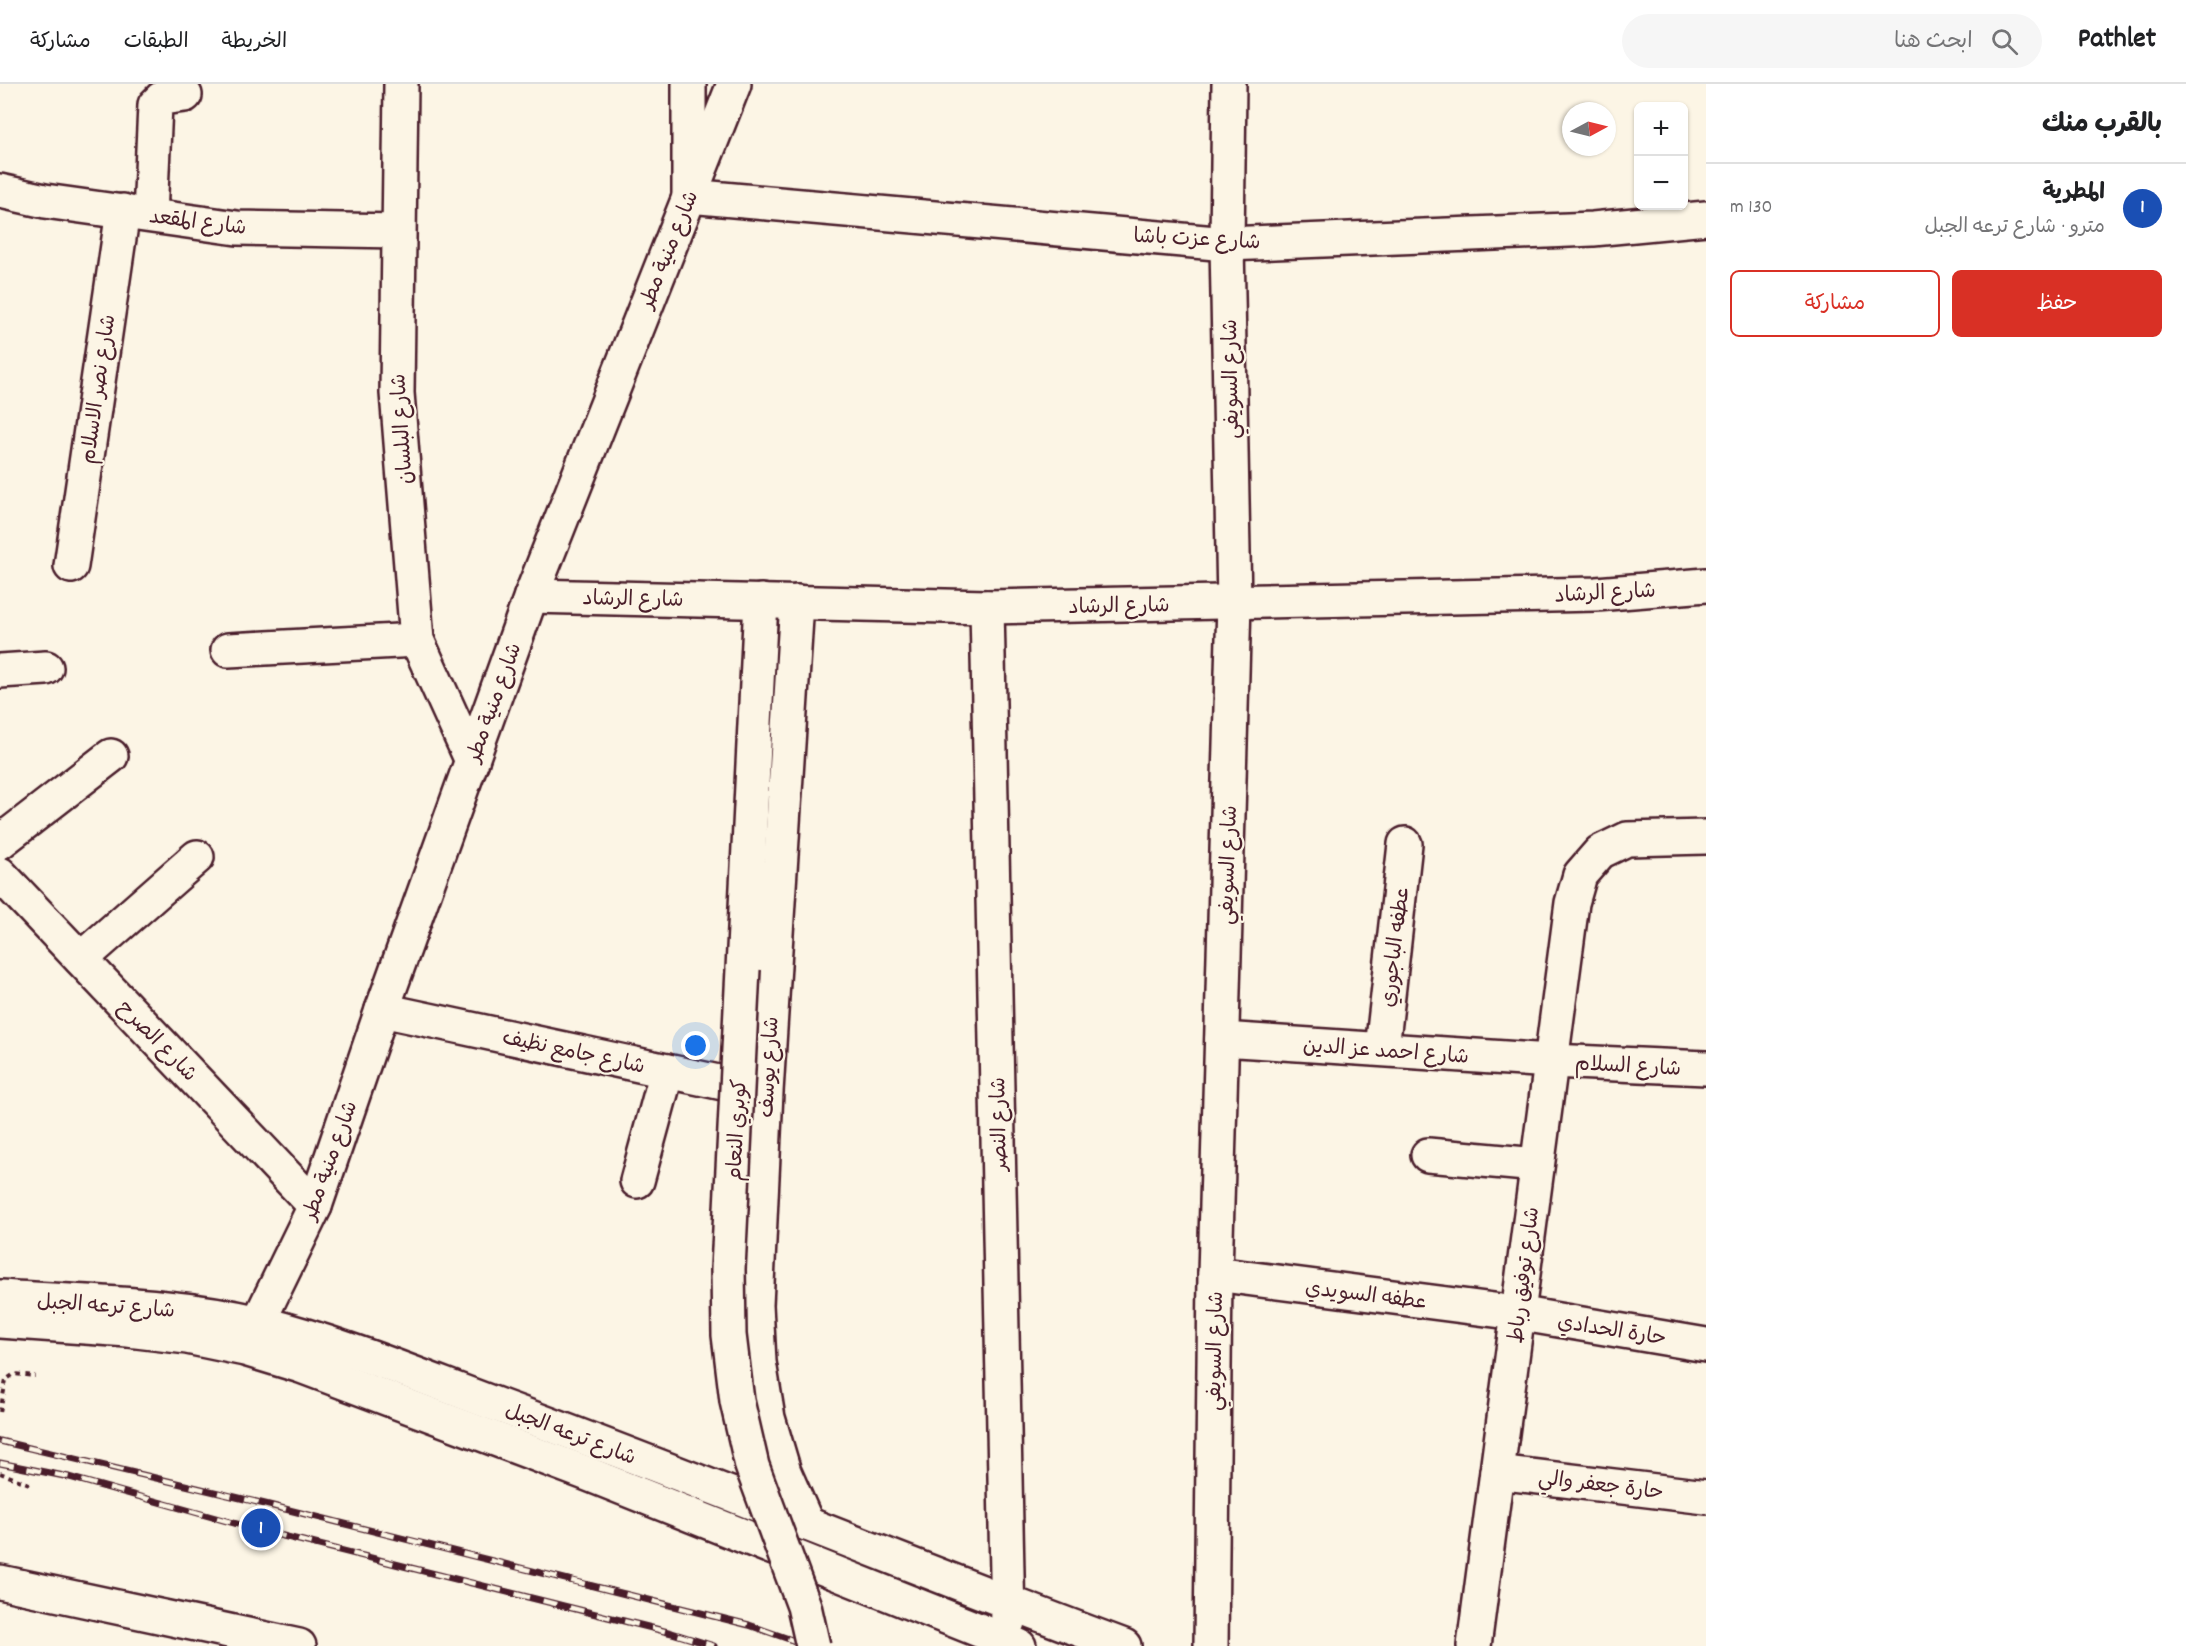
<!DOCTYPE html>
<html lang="ar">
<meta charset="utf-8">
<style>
:root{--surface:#fff;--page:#f6f6f6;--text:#202124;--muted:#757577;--line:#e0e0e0;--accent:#d93025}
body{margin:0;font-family:Dekko,"Playpen Sans Arabic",sans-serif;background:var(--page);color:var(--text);direction:rtl}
.controls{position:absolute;right:18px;top:18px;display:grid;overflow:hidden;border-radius:9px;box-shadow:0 2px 4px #0004}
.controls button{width:54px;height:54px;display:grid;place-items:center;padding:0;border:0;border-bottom:2px solid var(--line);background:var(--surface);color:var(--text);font:30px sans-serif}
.compass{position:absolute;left:1562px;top:18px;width:54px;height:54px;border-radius:50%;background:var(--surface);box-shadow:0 2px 4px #0004;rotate:83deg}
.you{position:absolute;left:696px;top:962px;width:21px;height:21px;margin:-15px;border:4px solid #fff;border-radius:50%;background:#1a73e8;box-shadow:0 0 0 9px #1a73e833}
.badge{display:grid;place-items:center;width:39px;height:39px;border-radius:50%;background:var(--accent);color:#fff;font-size:20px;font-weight:700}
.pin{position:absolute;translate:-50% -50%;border:3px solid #fff;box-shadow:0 2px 6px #0006}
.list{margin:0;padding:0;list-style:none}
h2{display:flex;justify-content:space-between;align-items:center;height:78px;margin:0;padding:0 24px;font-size:26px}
h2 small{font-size:20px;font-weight:400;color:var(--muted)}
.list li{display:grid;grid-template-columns:39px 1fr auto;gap:18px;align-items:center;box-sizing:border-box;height:90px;padding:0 24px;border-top:2px solid var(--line)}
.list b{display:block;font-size:22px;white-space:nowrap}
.list p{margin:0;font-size:20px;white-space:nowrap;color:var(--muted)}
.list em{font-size:20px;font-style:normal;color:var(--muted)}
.actions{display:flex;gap:12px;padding:18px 24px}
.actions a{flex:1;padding:14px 0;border:2px solid var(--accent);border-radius:9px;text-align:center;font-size:21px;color:var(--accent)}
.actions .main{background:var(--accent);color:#fff}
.icon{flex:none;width:33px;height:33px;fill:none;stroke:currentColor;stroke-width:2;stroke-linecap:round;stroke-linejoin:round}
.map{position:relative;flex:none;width:1706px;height:1562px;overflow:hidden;direction:ltr}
header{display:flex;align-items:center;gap:36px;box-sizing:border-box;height:84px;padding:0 30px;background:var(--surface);border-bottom:2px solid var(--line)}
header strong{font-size:28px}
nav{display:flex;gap:33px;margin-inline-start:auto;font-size:21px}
.search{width:420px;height:54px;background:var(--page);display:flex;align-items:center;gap:15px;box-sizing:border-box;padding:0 21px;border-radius:33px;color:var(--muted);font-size:22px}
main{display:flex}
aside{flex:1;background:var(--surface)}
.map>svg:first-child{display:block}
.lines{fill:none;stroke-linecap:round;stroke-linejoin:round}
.minor-casing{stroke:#4a1f2b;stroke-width:38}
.path{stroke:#4a1f2b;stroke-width:4;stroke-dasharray:4.5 4.5;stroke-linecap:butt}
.minor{stroke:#fcf5e5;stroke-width:33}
.rail-casing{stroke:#4a1f2b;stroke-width:7}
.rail{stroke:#fcf5e5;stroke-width:4.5;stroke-dasharray:14;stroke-linecap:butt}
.minor-bridge-casing{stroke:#4a1f2b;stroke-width:38;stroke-linecap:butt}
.minor-bridge{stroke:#fcf5e5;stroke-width:33}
.labels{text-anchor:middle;stroke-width:4.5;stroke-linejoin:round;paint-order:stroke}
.street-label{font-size:21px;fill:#4a1f2b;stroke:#fcf5e5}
</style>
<header>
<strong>Pathlet</strong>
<div class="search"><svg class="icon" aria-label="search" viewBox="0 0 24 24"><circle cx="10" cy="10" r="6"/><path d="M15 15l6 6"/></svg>ابحث هنا</div>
<nav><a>الخريطة</a><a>الطبقات</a><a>مشاركة</a></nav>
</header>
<main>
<aside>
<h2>بالقرب منك<small></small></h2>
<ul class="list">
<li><span class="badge" style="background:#1a4fb4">1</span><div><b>المطرية</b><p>مترو · شارع ترعه الجبل</p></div><em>130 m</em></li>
</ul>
<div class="actions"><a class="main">حفظ</a><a>مشاركة</a></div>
</aside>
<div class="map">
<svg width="1706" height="1562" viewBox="0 0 1706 1562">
<rect width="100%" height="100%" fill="#fcf5e5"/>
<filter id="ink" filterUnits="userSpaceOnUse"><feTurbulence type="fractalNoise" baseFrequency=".0167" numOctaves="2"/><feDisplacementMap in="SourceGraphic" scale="12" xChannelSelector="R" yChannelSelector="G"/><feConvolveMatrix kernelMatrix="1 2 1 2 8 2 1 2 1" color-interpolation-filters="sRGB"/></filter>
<g filter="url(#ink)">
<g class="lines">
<defs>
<g id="minor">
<path d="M401 0 397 309 417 556 472 677"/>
<path d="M689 0V112L1227 160 1593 145 1706 134"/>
<path d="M0 107 45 117 237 144 398 147"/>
<path d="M150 131 155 21 162 14 185 11"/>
<path d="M71 482 123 127"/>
<path d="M531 512 987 523 1596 510 1706 501"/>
<path d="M797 518 766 1008 756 1221 759 1278 768 1334 784 1388 807 1440"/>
<path d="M987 523 1008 1538"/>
<path d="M228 566 417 556"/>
<path d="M0 587 46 584"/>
<path d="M0 758 111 672"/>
<path d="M0 790 315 1122"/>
<path d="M81 875 197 773"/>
<path d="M743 885 761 517"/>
<path d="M382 926 765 1008"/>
<path d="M1222 955 1551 977 1706 984"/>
<path d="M1382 965 1405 760"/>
<path d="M1428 1071 1537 1081"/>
<path d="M637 1097 667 987"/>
<path d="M1215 1190 1517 1229 1706 1261"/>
<path d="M0 1213C86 1219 176 1219 260 1239 348 1261 433 1298 519 1329 721 1404 921 1487 1124 1562"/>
<path d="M0 1237 128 1246 187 1253 245 1265 301 1282 583 1388 1019 1562"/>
<path d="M258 1239 315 1122 382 926 531 512 734 0"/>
<path d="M1497 1388 1706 1413"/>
<path d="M0 1498 299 1562"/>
<path d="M1211 1562 1215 1190 1234 519 1227 160 1229 0"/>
<path d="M1474 1562 1572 819 1580 791 1600 768 1627 755 1706 753"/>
</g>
</defs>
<!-- minor casing -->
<use href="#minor" class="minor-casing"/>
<!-- path -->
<g class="path">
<path d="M0 1328 6 1296 14 1290 35 1292"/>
<path d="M0 1389 32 1401"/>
</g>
<!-- minor -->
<use href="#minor" class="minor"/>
<defs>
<g id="rail">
<path d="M0 1357 265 1420 749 1541 809 1562"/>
<path d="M0 1379 69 1393 259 1446 672 1549 714 1562"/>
</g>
</defs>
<!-- rail casing -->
<use href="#rail" class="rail-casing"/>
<!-- rail -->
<use href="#rail" class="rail"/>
<defs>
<path id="minor-bridge" d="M743 885 728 1185 729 1251 737 1317 752 1382 804 1522 813 1562"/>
</defs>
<!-- minor-bridge casing -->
<use href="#minor-bridge" class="minor-bridge-casing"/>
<!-- minor-bridge -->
<use href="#minor-bridge" class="minor-bridge"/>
</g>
</g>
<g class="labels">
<!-- street labels -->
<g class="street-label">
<text transform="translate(198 137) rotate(7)" y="7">شارع المقعد</text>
<text transform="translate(1197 154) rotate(3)" y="7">شارع عزت باشا</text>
<text transform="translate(668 165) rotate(-68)" y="7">شارع منية مطر</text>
<text transform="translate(1230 295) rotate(-91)" y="7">شارع السويفي</text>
<text transform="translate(97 305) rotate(-82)" y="7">شارع نصر الاسلام</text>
<text transform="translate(401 345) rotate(-94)" y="7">شارع البلسان</text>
<text transform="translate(1605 508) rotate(-3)" y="7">شارع الرشاد</text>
<text transform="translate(633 514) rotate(1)" y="7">شارع الرشاد</text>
<text transform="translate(1119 521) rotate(-1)" y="7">شارع الرشاد</text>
<text transform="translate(493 618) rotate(-70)" y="7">شارع منية مطر</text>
<text transform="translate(1227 781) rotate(-88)" y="7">شارع السويفي</text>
<text transform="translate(1394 863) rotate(-83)" y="7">عطفه الباجوري</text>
<text transform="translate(158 956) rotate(46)" y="7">شارع الصرح</text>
<text transform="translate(1386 966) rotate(4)" y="7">شارع احمد عز الدين</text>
<text transform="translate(574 967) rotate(12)" y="7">شارع جامع نظيف</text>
<text transform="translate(1628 981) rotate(3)" y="7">شارع السلام</text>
<text transform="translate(768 983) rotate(-87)" y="7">شارع يوسف</text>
<text transform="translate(998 1040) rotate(-91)" y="7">شارع النصر</text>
<text transform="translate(736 1046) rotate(-87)" y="7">كوبري النعام</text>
<text transform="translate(329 1076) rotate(-70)" y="7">شارع منية مطر</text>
<text transform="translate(1523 1191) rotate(-83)" y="7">شارع توفيق رباط</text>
<text transform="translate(1366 1210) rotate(7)" y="7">عطفه السويدي</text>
<text transform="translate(106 1221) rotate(4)" y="7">شارع ترعه الجبل</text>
<text transform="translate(1612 1245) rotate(9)" y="7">حارة الحدادي</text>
<text transform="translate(1214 1267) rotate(-89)" y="7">شارع السويفي</text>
<text transform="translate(571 1349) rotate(21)" y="7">شارع ترعه الجبل</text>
<text transform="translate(1601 1400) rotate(7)" y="7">حارة جعفر والي</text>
</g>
</g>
</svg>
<div class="controls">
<button>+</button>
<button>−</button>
</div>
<svg class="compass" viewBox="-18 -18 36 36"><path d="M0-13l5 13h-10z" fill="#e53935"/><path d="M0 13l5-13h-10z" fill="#757577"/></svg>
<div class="you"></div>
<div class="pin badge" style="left:261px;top:1444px;background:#1a4fb4">1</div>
</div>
</main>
